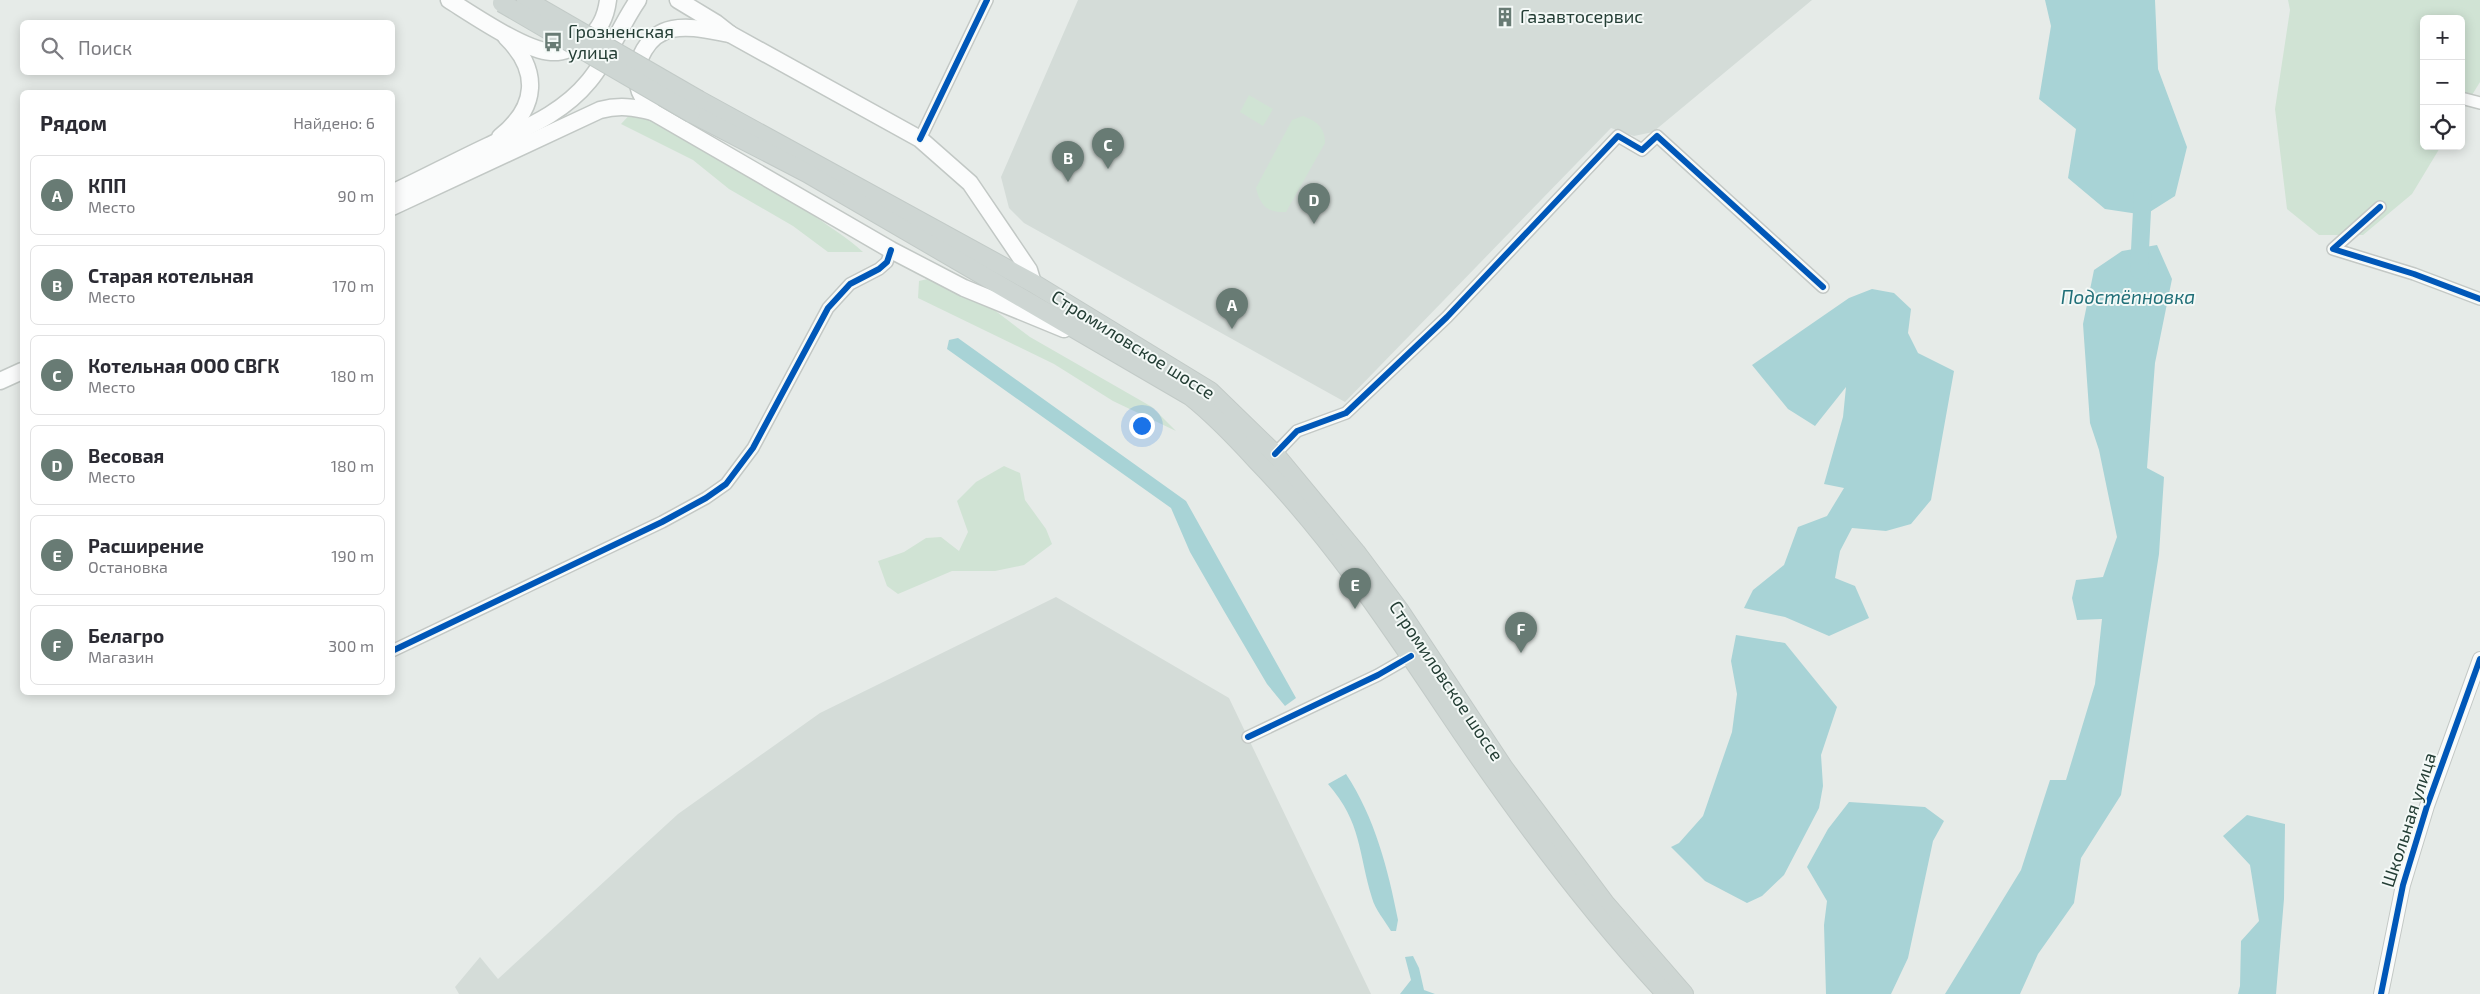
<!DOCTYPE html>
<html lang="ru">
<meta charset="utf-8">
<style>
:root{--surface:#fff;--page:#f7f7f7;--text:#2b2b33;--muted:#7c7c81;--line:#e1e1e2;--accent:#687b74}
body{margin:0;font-family:"Exo 2",sans-serif;background:var(--page);color:var(--text)}
.controls{position:absolute;right:15px;top:15px;display:grid;overflow:hidden;border-radius:8px;box-shadow:0 2px 12px #0003}
.controls button{width:45px;height:45px;display:grid;place-items:center;padding:0;border:0;border-bottom:1px solid var(--line);background:var(--surface);color:var(--text);font:25px sans-serif}
.you{position:absolute;left:1141px;top:425px;width:18px;height:18px;margin:-12px;border:4px solid #fff;border-radius:50%;background:#1a73e8;box-shadow:0 0 0 8px #1a73e833}
.badge{display:grid;place-items:center;width:32px;height:32px;border-radius:50%;background:var(--accent);color:#fff;font-size:16px;font-weight:700}
.pin{position:absolute;translate:-50% -41px;filter:drop-shadow(0 1px 2px #0008)}
.pin::after{content:'';position:absolute;top:26px;width:18px;height:15px;background:inherit;clip-path:polygon(0 0,100% 0,50% 100%)}
.list{margin:0;padding:0;list-style:none}
h2{display:flex;justify-content:space-between;align-items:center;height:65px;margin:0;padding:0 20px;font-size:21px}
h2 small{font-size:16px;font-weight:400;color:var(--muted)}
.list li{display:grid;grid-template-columns:32px 1fr auto;gap:15px;align-items:center;box-sizing:border-box;height:80px;margin:0 10px 10px;padding:0 10px;border:1px solid var(--line);border-radius:8px}
.list b{display:block;font-size:19px;white-space:nowrap}
.list p{margin:0;font-size:16px;white-space:nowrap;color:var(--muted)}
.list em{font-size:16px;font-style:normal;color:var(--muted)}
.icon{flex:none;width:28px;height:28px;fill:none;stroke:currentColor;stroke-width:2;stroke-linecap:round;stroke-linejoin:round}
.map{position:relative;flex:none;width:2480px;height:994px;overflow:hidden}
.search{position:absolute;background:var(--surface);box-shadow:0 2px 12px #0003;left:20px;top:20px;width:375px;height:55px;display:flex;align-items:center;gap:12px;box-sizing:border-box;padding:0 18px;border-radius:8px;color:var(--muted);font-size:19px}
.panel{position:absolute;background:var(--surface);box-shadow:0 2px 12px #0003;left:20px;top:90px;width:375px;height:605px;border-radius:8px}
.map>svg:first-child{display:block}
.built{fill:#d4dcd8}
.green{fill:#d0e3d4}
.water{fill:#a8d3d6}
.lines{fill:none;stroke-linecap:round;stroke-linejoin:round}
.river{stroke:#a8d3d6;stroke-width:18}
.minor-casing{stroke:#c3c8c5;stroke-width:14}
.tertiary-casing{stroke:#c3c8c5;stroke-width:16}
.secondary-casing{stroke:#c2c8c5;stroke-width:19}
.primary-casing{stroke:#c2cac7;stroke-width:20}
.minor{stroke:#fbfcfc;stroke-width:11}
.tertiary{stroke:#fbfcfc;stroke-width:14}
.secondary{stroke:#fbfcfc;stroke-width:16}
.primary{stroke:#ced6d3;stroke-width:18}
.primary-bridge-casing{stroke:#c2cac7;stroke-width:20;stroke-linecap:butt}
.primary-bridge{stroke:#ced6d3;stroke-width:18}
.cycleway-casing{stroke:#f4f9f7;stroke-width:9}
.cycleway{stroke:#0057b8;stroke-width:6}
.labels{text-anchor:middle;stroke-width:4;stroke-linejoin:round;paint-order:stroke}
.poi-label{font-size:18px;fill:#243e35;stroke:#f4f9f7;text-anchor:start}
.street-label{font-size:18px;fill:#243e35;stroke:#f4f9f7}
.water-label{font-size:19px;font-style:italic;fill:#206f78;stroke:#f4f9f7}
</style>
<div class="map">
<svg width="2480" height="994" viewBox="0 0 2480 994">
<rect width="100%" height="100%" fill="#e6ebe8"/>
<!-- built -->
<g class="built">
<path d="M1078 0H1812L1653 132 1634 136 1611 128 1345 402 1024 223 1009 208 1001 177Z"/>
<path d="M1056 597 1229 698 1371 994H459L455 987 480 957 498 979 678 814 820 713Z"/>
</g>
<!-- green -->
<g class="green">
<path d="M2288 0H2480V82L2461 113V19H2424V146H2441L2412 194 2363 235H2319L2287 209 2275 109 2290 10Z"/>
<path d="M1249 95 1273 109 1263 126 1240 112Z"/>
<path d="M635 109C694 148 759 178 817 218 833 229 849 239 863 252H828L793 226 729 189 693 160 621 124Z"/>
<path d="M1303 116C1316 121 1325 127 1325 143L1286 212C1267 213 1260 205 1256 188L1292 120Z"/>
<path d="M932 278 993 309 1030 337 1152 407 1176 431 1113 401 1054 364 918 298 919 281Z"/>
<path d="M1004 466 1020 473 1025 500 1046 529 1052 544 1024 565 995 571H952L898 594 887 586 878 561 904 552 926 538 941 537 959 551 968 532 957 501 976 482Z"/>
</g>
<!-- water -->
<g class="water">
<path d="M2045 0H2155L2158 69 2187 147 2175 196 2145 215 2105 209 2068 178 2076 129 2039 99 2051 26Z"/>
<path d="M2157 245 2172 279 2155 363 2147 468 2164 477 2159 554 2121 795 2081 858 2074 903 2038 954 2020 994H1945L2021 870 2050 780H2066L2095 684 2102 619 2077 620 2072 598 2076 580 2103 577 2117 537 2099 450 2090 423 2083 324 2094 270 2122 251Z"/>
<path d="M1872 289 1894 293 1911 309 1908 333 1918 353 1954 371 1931 500 1911 524 1886 531 1852 528 1840 551 1835 578 1855 586 1869 618 1829 636 1785 617 1744 608 1753 590 1784 565 1798 527 1827 516 1844 488 1824 484 1843 417 1846 387 1815 426 1788 409 1752 365 1849 298Z"/>
<path d="M958 338 1186 501 1296 698 1285 706 1267 684 1224 611 1190 552 1171 508 947 349 949 340Z"/>
<path d="M1736 635 1785 643 1837 707 1821 755 1823 786 1819 808 1784 875 1762 896 1747 903 1705 881 1671 847 1679 843 1703 816 1732 732 1737 694 1731 661Z"/>
<path d="M1346 774C1375 818 1388 869 1398 920L1396 931H1391C1385 921 1375 909 1372 898 1358 852 1362 823 1328 784Z"/>
<path d="M1849 802 1925 807 1944 821 1933 841 1908 958 1891 994H1826L1824 925 1827 901 1807 867 1828 829Z"/>
<path d="M2247 815 2285 824 2284 899 2276 994H2238L2240 986 2241 941 2259 921 2250 865 2223 836Z"/>
<path d="M1413 956 1419 968 1424 990 1435 994H1400L1411 980 1405 957Z"/>
</g>
<g class="lines">
<!-- river -->
<path class="river" d="M2139 270 2143 191"/>
<defs>
<g id="minor">
<path d="M2461 98 2480 103"/>
<path d="M920 139 987 0"/>
<path d="M2380 207 2333 249 2414 274 2480 299"/>
<path d="M1275 454 1297 431 1346 413 1447 317 1618 136 1642 150 1657 136 1823 287"/>
<path d="M392 651 662 522 706 498 726 484 753 448 828 308 850 284 879 269 887 262 891 250"/>
<path d="M1248 737 1378 675 1411 656"/>
</g>
<path id="tertiary" d="M2381 994 2403 885 2427 806 2480 659"/>
<g id="secondary">
<path d="M449 0C473 15 524 50 551 52 564 53 576 47 587 39 600 30 606 16 608 0"/>
<path d="M678 0 716 23 730 34 920 139 970 183 1029 270 1033 283"/>
<path d="M730 34C711 31 691 25 672 29 648 34 633 61 638 85 640 96 647 104 653 112L891 250 964 288 1064 329"/>
<path d="M500 137C538 107 540 70 506 37"/>
<path d="M392 193C424 178 456 161 488 146 525 128 562 114 589 81 609 57 620 26 638 0"/>
<path d="M392 207 600 110C619 105 634 107 653 112"/>
<path d="M0 381 22 371"/>
</g>
<g id="primary">
<path d="M699 100 1033 283 1210 391 1275 454 1356 552 1400 611 1504 768 1605 903 1684 994"/>
<path d="M691 113 807 173 1190 396C1214 415 1235 437 1256 460 1329 535 1387 621 1445 708 1512 808 1584 906 1666 994"/>
</g>
</defs>
<!-- minor casing -->
<use href="#minor" class="minor-casing"/>
<!-- tertiary casing -->
<use href="#tertiary" class="tertiary-casing"/>
<!-- secondary casing -->
<use href="#secondary" class="secondary-casing"/>
<!-- primary casing -->
<use href="#primary" class="primary-casing"/>
<!-- minor -->
<use href="#minor" class="minor"/>
<!-- tertiary -->
<use href="#tertiary" class="tertiary"/>
<!-- secondary -->
<use href="#secondary" class="secondary"/>
<!-- primary -->
<use href="#primary" class="primary"/>
<defs>
<g id="primary-bridge">
<path d="M526 0 699 100"/>
<path d="M502 3 691 113"/>
</g>
</defs>
<!-- primary-bridge casing -->
<use href="#primary-bridge" class="primary-bridge-casing"/>
<!-- primary-bridge -->
<use href="#primary-bridge" class="primary-bridge"/>
<defs>
<g id="cycleway">
<path d="M920 139 987 0"/>
<path d="M2380 207 2333 249 2414 274 2480 299"/>
<path d="M1275 454 1297 431 1346 413 1447 317 1618 136 1642 150 1657 136 1823 287"/>
<path d="M392 651 662 522 706 498 726 484 753 448 828 308 850 284 879 269 887 262 891 250"/>
<path d="M1248 737 1378 675 1411 656"/>
<path d="M2381 994 2403 885 2427 806 2480 659"/>
</g>
</defs>
<!-- cycleway casing -->
<use href="#cycleway" class="cycleway-casing"/>
<!-- cycleway -->
<use href="#cycleway" class="cycleway"/>
</g>
<!-- icons -->
<defs>
<symbol id="building-bare" viewBox="-9 -9 18 18"><path d="M-4-6H4V6H1V3H-1V6H-4ZM-2.5-4.3h1.7v1.8h-1.7ZM.8-4.3h1.7v1.8H.8ZM-2.5-1h1.7V.8h-1.7ZM.8-1h1.7V.8H.8Z" fill="#687b74" stroke="#f4f9f7" stroke-width="2.5" paint-order="stroke"/></symbol>
<symbol id="bus-bare" viewBox="-9 -9 18 18"><path d="M-5-6H5V4H4V6H2V4H-2V6H-4V4H-5ZM-3.5-4V0h7V-4ZM-3.5 1.2v1.5H-2V1.2ZM2 1.2v1.5H3.5V1.2Z" fill="#687b74" stroke="#f4f9f7" stroke-width="2.5" paint-order="stroke"/></symbol>
</defs>
<g fill-rule="evenodd">
<use href="#building-bare" x="1491" y="3" width="28" height="28"/>
<use href="#bus-bare" x="539" y="28" width="28" height="28"/>
</g>
<g class="labels">
<!-- poi labels -->
<g class="poi-label">
<text x="1520" y="23">Газавтосервис</text>
<text x="568" y="38">Грозненская<tspan x="568" dy="21">улица</tspan></text>
</g>
<!-- street labels -->
<g class="street-label">
<text transform="translate(1133 345) rotate(32)" y="6">Стромиловское шоссе</text>
<text transform="translate(1446 681) rotate(56)" y="6">Стромиловское шоссе</text>
<text transform="translate(2409 820) rotate(-72)" y="6">Школьная улица</text>
</g>
<!-- water labels -->
<g class="water-label">
<text x="2128" y="304">Подстёпновка</text>
</g>
</g>
</svg>
<div class="controls">
<button>+</button>
<button>−</button>
<button><svg class="icon" aria-label="locate" viewBox="0 0 24 24"><circle cx="12" cy="12" r="6"/><path d="M12 2v4M12 18v4M2 12h4M18 12h4"/></svg></button>
</div>
<div class="you"></div>
<div class="pin badge" style="left:1232px;top:329px">A</div>
<div class="pin badge" style="left:1068px;top:182px">B</div>
<div class="pin badge" style="left:1108px;top:169px">C</div>
<div class="pin badge" style="left:1314px;top:224px">D</div>
<div class="pin badge" style="left:1355px;top:609px">E</div>
<div class="pin badge" style="left:1521px;top:653px">F</div>
<div class="search"><svg class="icon" aria-label="search" viewBox="0 0 24 24"><circle cx="10" cy="10" r="6"/><path d="M15 15l6 6"/></svg>Поиск</div>
<section class="panel">
<h2>Рядом<small>Найдено: 6</small></h2>
<ul class="list">
<li><span class="badge">A</span><div><b>КПП</b><p>Место</p></div><em>90 m</em></li>
<li><span class="badge">B</span><div><b>Старая котельная</b><p>Место</p></div><em>170 m</em></li>
<li><span class="badge">C</span><div><b>Котельная ООО СВГК</b><p>Место</p></div><em>180 m</em></li>
<li><span class="badge">D</span><div><b>Весовая</b><p>Место</p></div><em>180 m</em></li>
<li><span class="badge">E</span><div><b>Расширение</b><p>Остановка</p></div><em>190 m</em></li>
<li><span class="badge">F</span><div><b>Белагро</b><p>Магазин</p></div><em>300 m</em></li>
</ul>
</section>
</div>
